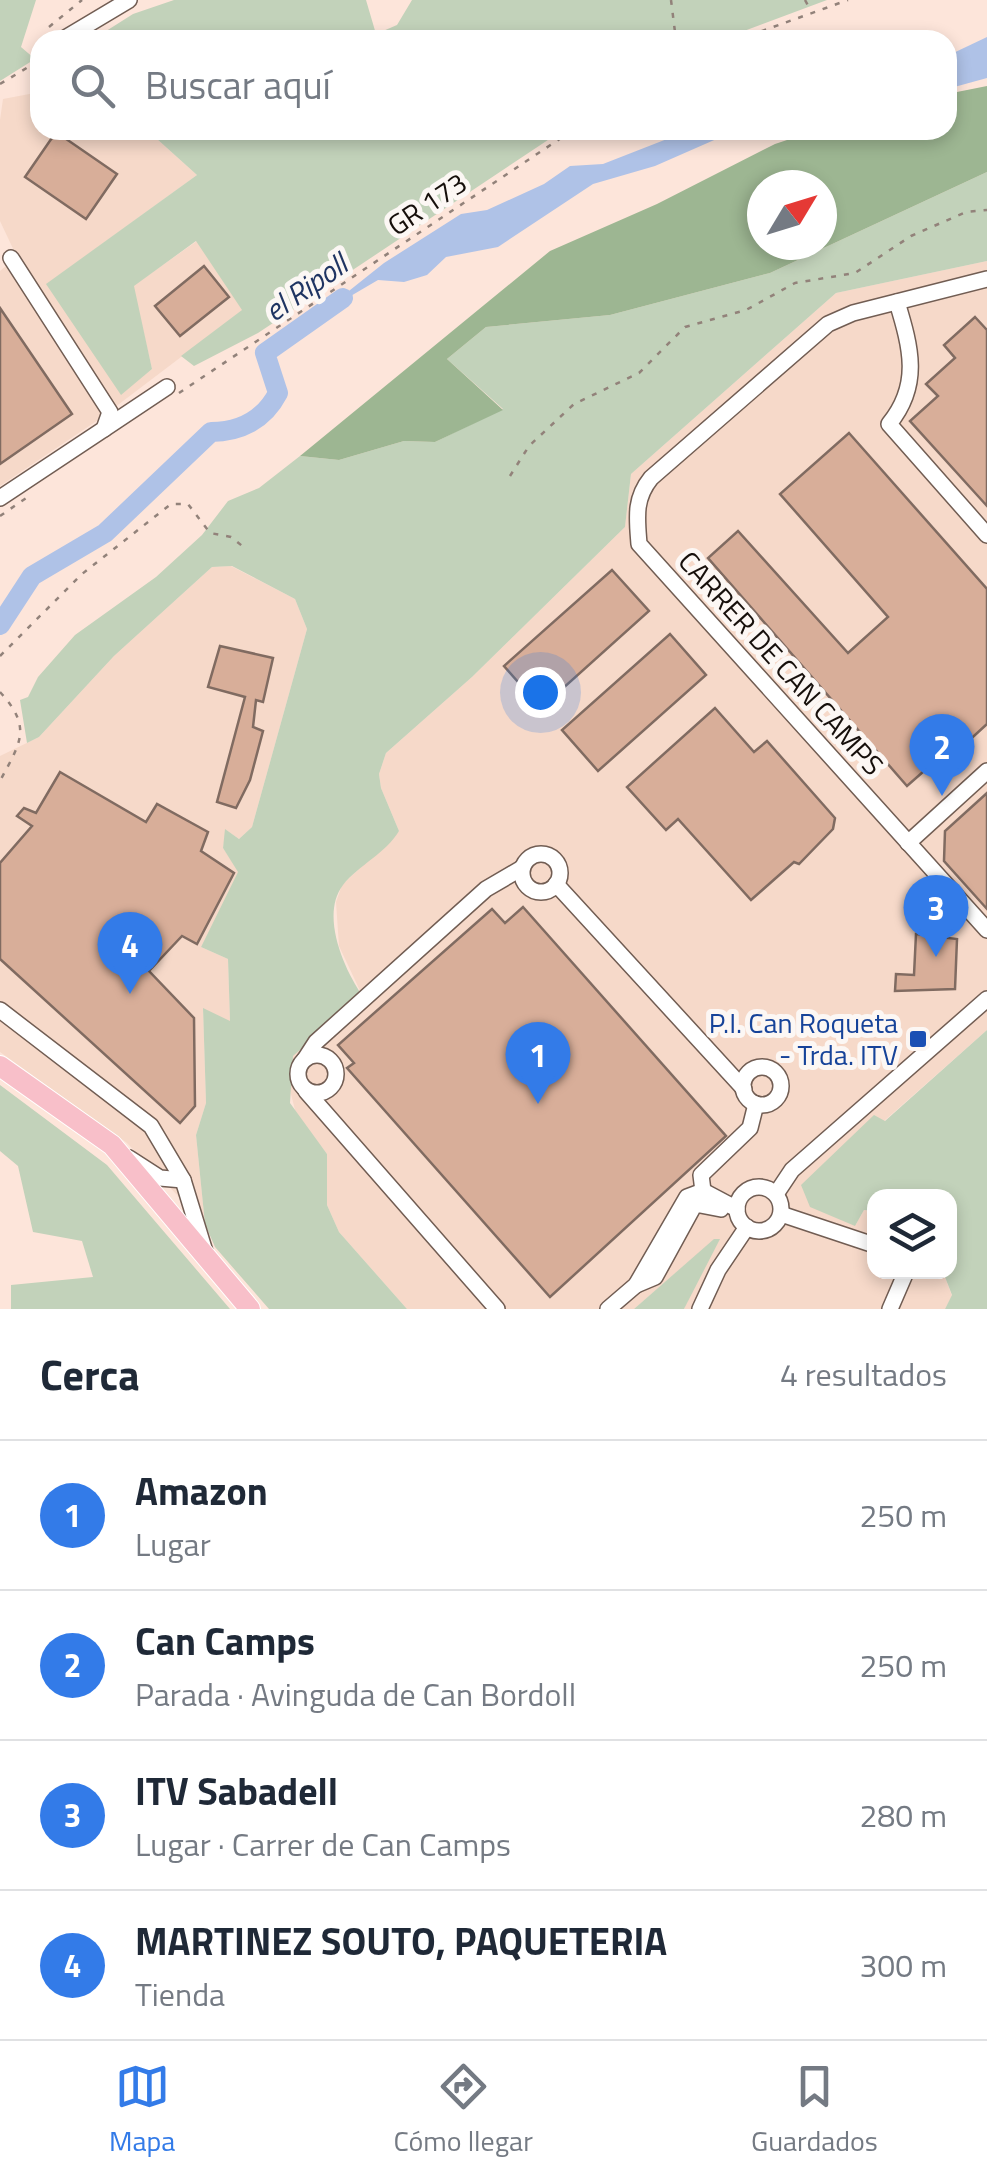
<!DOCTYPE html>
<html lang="es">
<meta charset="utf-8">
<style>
:root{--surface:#fff;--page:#f6f6f7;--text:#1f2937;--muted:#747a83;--line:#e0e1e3;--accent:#337be8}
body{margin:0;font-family:"Titillium Web",sans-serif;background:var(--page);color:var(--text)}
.controls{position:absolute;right:30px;bottom:30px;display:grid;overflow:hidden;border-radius:20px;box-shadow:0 5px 15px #0003}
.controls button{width:90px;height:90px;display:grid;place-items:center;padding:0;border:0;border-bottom:2px solid var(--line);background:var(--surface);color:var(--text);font:50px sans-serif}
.compass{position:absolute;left:747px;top:170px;width:90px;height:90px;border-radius:50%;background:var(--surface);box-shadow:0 5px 15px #0003;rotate:52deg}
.you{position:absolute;left:540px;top:692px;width:35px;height:35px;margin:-25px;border:8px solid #fff;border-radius:50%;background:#1a73e8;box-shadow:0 0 0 15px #1a73e833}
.badge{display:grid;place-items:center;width:65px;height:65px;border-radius:50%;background:var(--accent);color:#fff;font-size:32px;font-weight:700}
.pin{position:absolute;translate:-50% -82px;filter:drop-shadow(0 2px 5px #0008)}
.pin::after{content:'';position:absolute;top:52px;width:35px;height:30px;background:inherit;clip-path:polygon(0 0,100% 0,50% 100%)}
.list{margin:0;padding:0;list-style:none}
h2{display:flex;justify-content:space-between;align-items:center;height:130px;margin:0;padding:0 40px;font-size:42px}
h2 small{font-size:32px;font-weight:400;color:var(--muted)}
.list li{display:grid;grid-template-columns:65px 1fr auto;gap:30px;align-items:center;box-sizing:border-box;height:150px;padding:0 40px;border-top:2px solid var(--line)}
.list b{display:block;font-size:38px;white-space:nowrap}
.list p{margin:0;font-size:32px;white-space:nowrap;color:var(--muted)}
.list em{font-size:32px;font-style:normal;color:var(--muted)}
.icon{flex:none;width:55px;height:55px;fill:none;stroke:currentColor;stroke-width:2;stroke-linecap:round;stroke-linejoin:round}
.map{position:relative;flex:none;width:987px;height:1309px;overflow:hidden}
.search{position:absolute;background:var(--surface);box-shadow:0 5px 15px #0003;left:30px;right:30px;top:30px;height:110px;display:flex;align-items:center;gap:25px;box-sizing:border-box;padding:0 35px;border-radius:30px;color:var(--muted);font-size:38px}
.sheet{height:730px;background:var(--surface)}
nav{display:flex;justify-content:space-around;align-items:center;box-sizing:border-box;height:140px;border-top:2px solid var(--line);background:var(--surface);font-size:28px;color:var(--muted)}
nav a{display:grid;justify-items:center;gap:5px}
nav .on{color:var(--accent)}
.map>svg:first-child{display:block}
.built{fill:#f6d9c9}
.green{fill:#c2d2ba}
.forest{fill:#9db692;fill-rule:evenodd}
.water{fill:#afc2e7}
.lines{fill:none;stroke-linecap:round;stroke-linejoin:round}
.river{stroke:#afc2e7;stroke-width:20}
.building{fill:#d8ae99;stroke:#806b61;stroke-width:2.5}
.minor-casing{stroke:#715d53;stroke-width:18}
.major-casing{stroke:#fff;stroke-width:22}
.path{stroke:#92827a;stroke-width:2.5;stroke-dasharray:5 8;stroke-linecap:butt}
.minor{stroke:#fff;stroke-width:15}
.major{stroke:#f8bfc9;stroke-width:20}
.transit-dot{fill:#1a4fb4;stroke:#fcf7f4;stroke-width:4}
.labels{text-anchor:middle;stroke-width:10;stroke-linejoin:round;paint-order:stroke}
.street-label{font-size:28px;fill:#160f0b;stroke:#fcf7f4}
.transit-label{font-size:28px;fill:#164399;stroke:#fcf7f4;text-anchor:end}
.water-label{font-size:30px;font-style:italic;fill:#1f3462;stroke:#fcf7f4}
</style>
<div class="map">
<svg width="987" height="1309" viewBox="0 0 987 1309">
<rect width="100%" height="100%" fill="#fde5da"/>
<!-- built -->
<g class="built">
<path d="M40 92V130H147L197 175 47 284 121 394 152 369 133 286 197 241 243 310 98 420 0 486V271L17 257 0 221V120L3 99Z"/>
<path d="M987 261V1030L884 1121 855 1226 864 1210 874 1211V1272H943L952 1296 945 1309H684L715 1239 634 1309H407L339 1232 327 1205V1154L296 1114 288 1082 292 1056 362 995 339 946 336 902 342 885 399 831 381 788 379 774 386 753 472 677 625 527 631 474 836 293Z"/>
<path d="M231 566 295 599 307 629 252 827 239 839 226 830 223 848 239 871 201 947 228 959 230 1022 203 1009 206 1103 196 1135 205 1224 127 1143 0 1052V756L39 737 114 656 212 567Z"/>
</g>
<!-- green -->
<g class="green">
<path d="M0 0H36L21 47 35 59 0 81Z"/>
<path d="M174 0H366L376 34 397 25 412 0H827L720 40H92L133 14Z"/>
<path d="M147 130H563L258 333 194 366 181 356 242 310 196 241 134 286 152 369 121 395 46 284 197 175Z"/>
<path d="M987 172V261L836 293 631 474 625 527 472 677 386 753 379 774 381 788 399 831C386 853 359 865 343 885 320 915 344 969 362 995L293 1056 290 1103 327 1154V1205L339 1232 407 1309H269L215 1247 205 1224 196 1135 206 1103 203 1008 230 1021 228 959 201 947 238 872 223 848 225 829 239 839 252 827 307 629 295 599 232 566 212 567 114 656 39 737 27 743 20 700 28 697 38 677 75 635 156 577 202 535 228 501 259 488 300 456 339 460 404 441 435 442 503 409 447 359 486 327 610 315 770 273Z"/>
<path d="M987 1030V1309H945L952 1295 943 1272H950V1196H874V1211L864 1210 855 1226 810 1207 801 1185 874 1115 885 1121Z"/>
<path d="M0 1085 107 1165 230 1309H11V1285L93 1277 82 1241 33 1232 18 1166 0 1151Z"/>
<path d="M714 1239H720L684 1309H634Z"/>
</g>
<!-- forest -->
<path class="forest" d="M987 86V172L770 273 610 315 486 327 447 359 503 410 435 442 404 441 339 460 300 456 550 251 657 204 775 144 817 130H947V94ZM762 185H822V245H762Z"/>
<!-- water -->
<g class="water">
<path d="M987 37V78L947 89V56Z"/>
<path d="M690 130H737L655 166 593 184 498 247 446 257 427 275 404 282 378 280 320 314 384 263 461 214 487 210 544 184 570 166 603 164Z"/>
</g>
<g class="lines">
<!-- river -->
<path class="river" d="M0 625 32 576 105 533 211 432C240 432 264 420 278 393L265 353 343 298"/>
</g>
<!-- building -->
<g class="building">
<path d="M56 132 117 174 86 219 25 177Z"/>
<path d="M204 266 229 297 180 336 155 306Z"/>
<path d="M0 308 72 414 0 464Z"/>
<path d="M975 317 987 330V506L910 421 938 396 926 384 955 358 944 345Z"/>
<path d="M849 433 987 589V724L938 769 932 764 907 786 708 558 738 531 848 653 888 617 780 494Z"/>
<path d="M612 570 649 611 541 708 504 666Z"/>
<path d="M670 634 706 675 598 771 562 730Z"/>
<path d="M220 646 273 658 263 702 256 700 253 727 263 731 250 780 236 808 217 802 245 697 208 687Z"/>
<path d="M715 708 754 752 767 741 835 818 833 829 799 864 794 862 751 900 678 819 666 830 627 787Z"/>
<path d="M60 772 146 822 157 804 208 832 201 851 234 873 197 944 182 936 149 971 194 1018 195 1106 180 1123 0 959V863L32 826 17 816 24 808 36 813Z"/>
<path d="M987 793V909L944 861 945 831Z"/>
<path d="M523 907 726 1136 550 1297 347 1068 354 1063 338 1045 492 909 505 923Z"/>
<path d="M916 934 957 939 955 989 895 991 896 974 914 975Z"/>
</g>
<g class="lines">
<defs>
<g id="minor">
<path d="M62 40 129 0"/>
<path d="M987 279 853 313 828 324 651 478C634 499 637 518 639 544L987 930"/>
<path d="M897 302C911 348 921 385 889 424L987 535"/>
<path d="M104 429 167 387"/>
<path d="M0 498 104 429 110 412 11 258"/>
<path d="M908 843 987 771"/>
<circle cx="541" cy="873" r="19"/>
<path d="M556 884 744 1089"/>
<path d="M0 1010 151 1126 183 1180 206 1255"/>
<circle cx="317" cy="1074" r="19"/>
<path d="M305 1059 316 1042 486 889 522 868"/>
<circle cx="762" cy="1086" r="19"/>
<path d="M306 1091 497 1309"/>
<path d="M129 1158 160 1178 183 1180"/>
<circle cx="759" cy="1209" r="22"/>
<path d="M703 1191 701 1175 750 1128 756 1104"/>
<path d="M776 1194 792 1170 987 999"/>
<path d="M781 1214 874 1245"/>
<path d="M636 1285 655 1277 695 1204 721 1209"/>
<path d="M608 1309 636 1285 687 1197 703 1191 737 1209"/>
<path d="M700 1309 718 1270 747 1227"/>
<path d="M890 1309 906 1272"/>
</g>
<path id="major" d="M0 1066 112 1145 250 1309"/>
</defs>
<!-- minor casing -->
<use href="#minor" class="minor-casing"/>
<!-- major casing -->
<use href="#major" class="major-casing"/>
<!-- path -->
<g class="path">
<path d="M671 0 676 40"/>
<path d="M805 0 811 11"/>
<path d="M49 27 82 0"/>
<path d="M737 40 848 0"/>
<path d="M0 84 40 60"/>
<path d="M179 393 573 130"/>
<path d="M510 476 529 446 574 404 639 373 685 327 746 310 795 283 855 273 911 236 966 212 987 210"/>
<path d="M0 516 32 494"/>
<path d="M0 656 82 574 171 504H188L210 533 231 537 246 549"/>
<path d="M0 692C33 728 20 743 0 781"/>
</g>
<!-- minor -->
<use href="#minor" class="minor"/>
<!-- major -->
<use href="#major" class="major"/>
</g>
<!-- markers -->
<rect class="transit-dot" x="908" y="1029" width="20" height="20" rx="5"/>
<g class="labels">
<!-- street labels -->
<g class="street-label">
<text transform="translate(427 204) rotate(-34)" y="10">GR 173</text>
<text transform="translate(781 663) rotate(48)" y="10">CARRER DE CAN CAMPS</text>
</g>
<!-- transit labels -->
<g class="transit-label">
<text x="898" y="1033">P.I. Can Roqueta<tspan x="898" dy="32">- Trda. ITV</tspan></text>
</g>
<!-- water labels -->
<g class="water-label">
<text transform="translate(306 288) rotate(-35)" y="10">el Ripoll</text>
</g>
</g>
</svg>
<div class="controls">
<button><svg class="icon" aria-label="layers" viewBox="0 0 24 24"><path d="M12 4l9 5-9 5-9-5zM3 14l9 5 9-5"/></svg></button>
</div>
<svg class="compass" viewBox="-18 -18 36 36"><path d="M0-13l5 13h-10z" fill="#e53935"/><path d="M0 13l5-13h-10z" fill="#747a83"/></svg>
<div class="you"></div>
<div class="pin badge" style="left:538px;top:1104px">1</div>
<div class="pin badge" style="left:942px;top:796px">2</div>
<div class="pin badge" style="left:936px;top:957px">3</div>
<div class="pin badge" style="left:130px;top:994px">4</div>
<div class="search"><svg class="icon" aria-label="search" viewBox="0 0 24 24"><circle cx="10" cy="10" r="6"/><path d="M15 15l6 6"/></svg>Buscar aquí</div>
</div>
<section class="sheet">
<h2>Cerca<small>4 resultados</small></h2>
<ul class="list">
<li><span class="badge">1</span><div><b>Amazon</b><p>Lugar</p></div><em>250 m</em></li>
<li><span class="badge">2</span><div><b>Can Camps</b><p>Parada · Avinguda de Can Bordoll</p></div><em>250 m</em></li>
<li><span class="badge">3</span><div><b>ITV Sabadell</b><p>Lugar · Carrer de Can Camps</p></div><em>280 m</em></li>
<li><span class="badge">4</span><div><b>MARTINEZ SOUTO, PAQUETERIA</b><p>Tienda</p></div><em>300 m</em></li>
</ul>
</section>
<nav>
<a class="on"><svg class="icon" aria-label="map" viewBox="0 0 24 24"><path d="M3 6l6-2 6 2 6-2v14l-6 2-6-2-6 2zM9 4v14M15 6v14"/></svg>Mapa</a>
<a><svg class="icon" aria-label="directions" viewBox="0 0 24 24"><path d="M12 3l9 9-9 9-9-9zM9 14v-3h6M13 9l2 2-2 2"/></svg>Cómo llegar</a>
<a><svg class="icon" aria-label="saved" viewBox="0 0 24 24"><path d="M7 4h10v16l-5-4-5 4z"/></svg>Guardados</a>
</nav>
